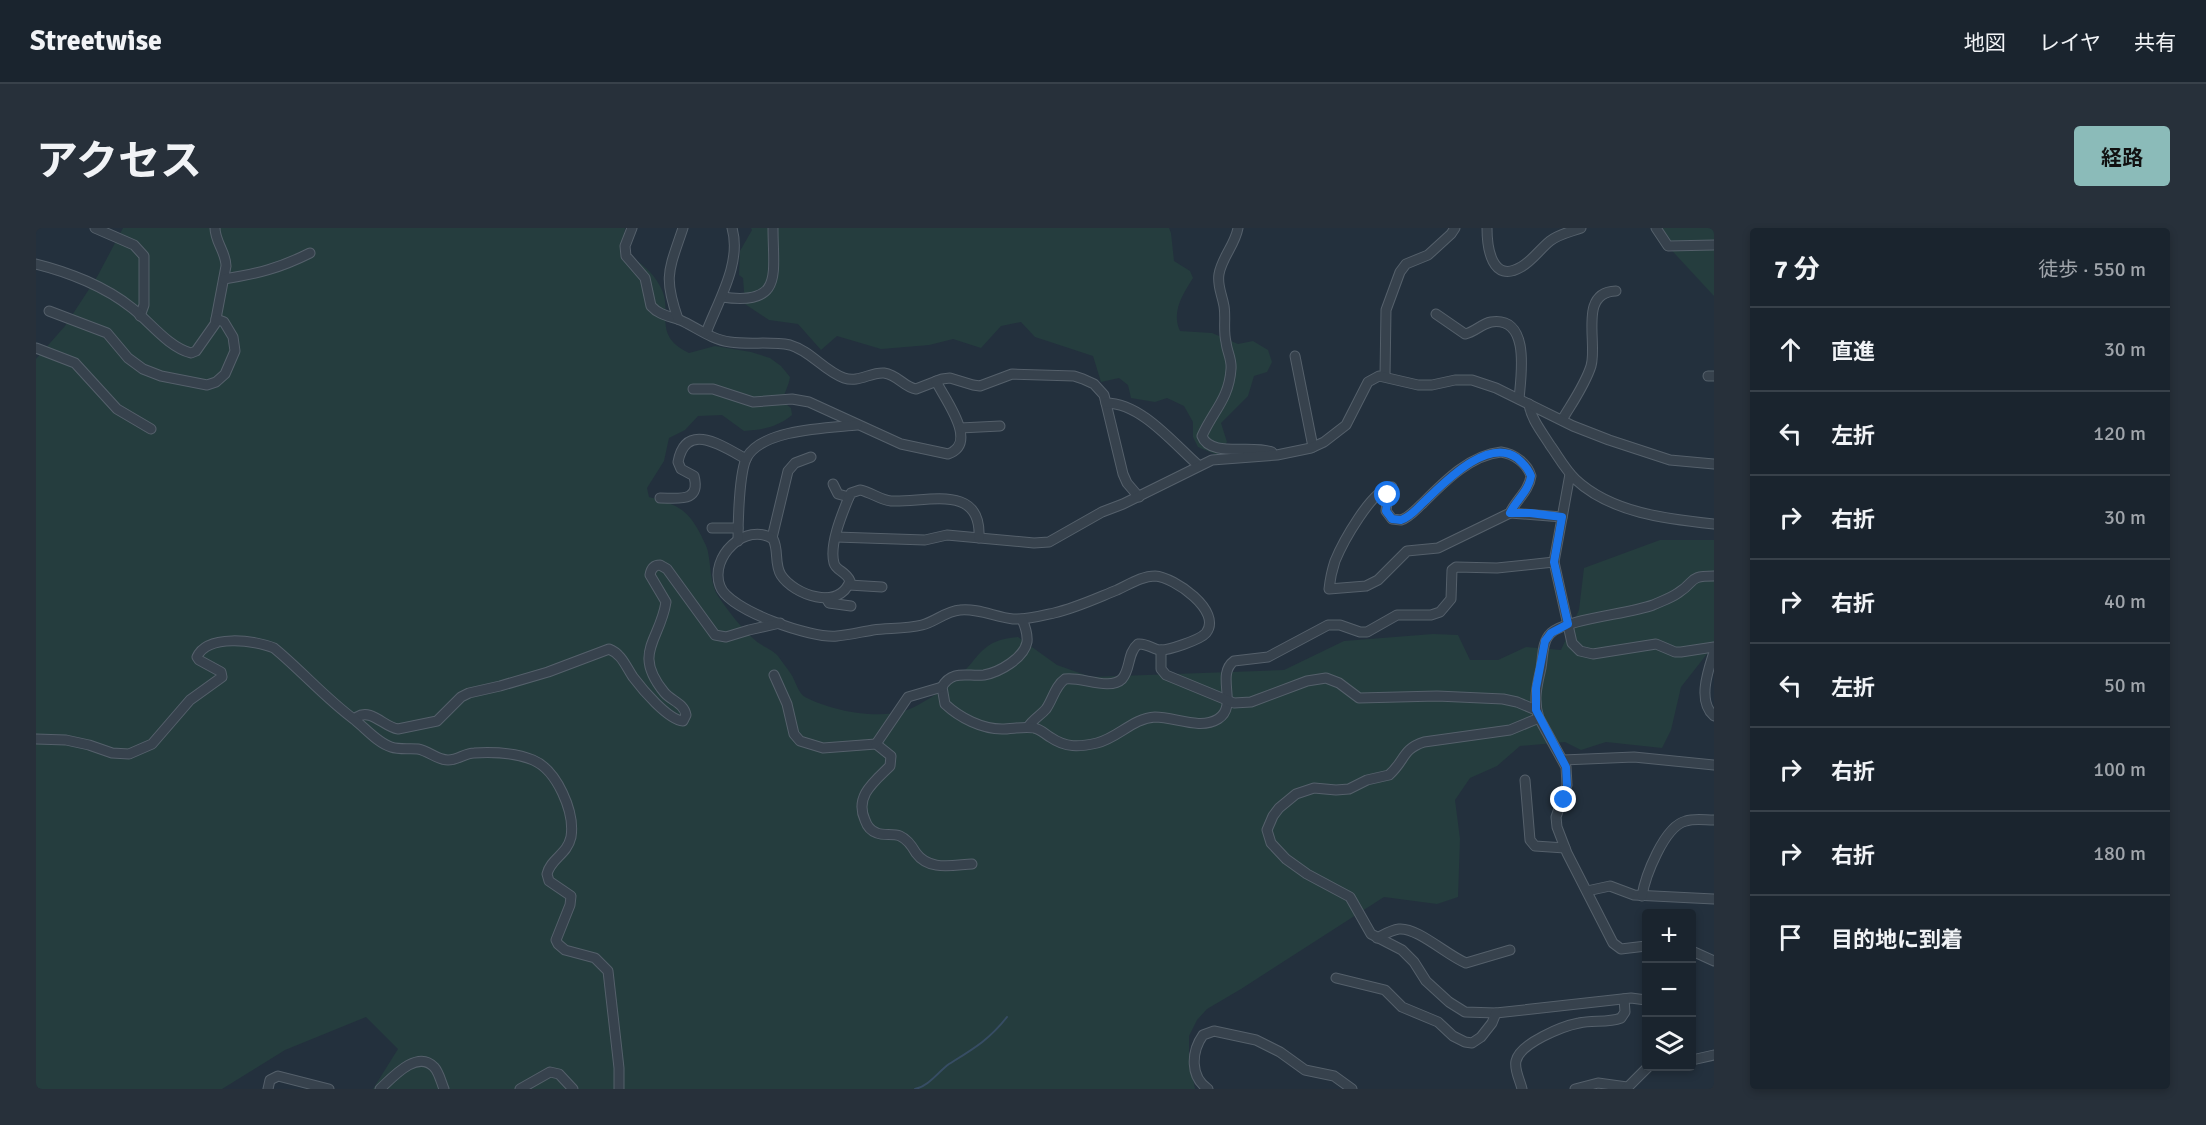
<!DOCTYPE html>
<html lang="ja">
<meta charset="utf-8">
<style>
:root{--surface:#1a242e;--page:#27303a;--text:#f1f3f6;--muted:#9fa4aa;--line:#38414a;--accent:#8bbbb9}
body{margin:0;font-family:Signika,"Noto Sans JP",sans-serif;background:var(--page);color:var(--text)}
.controls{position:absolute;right:18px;bottom:18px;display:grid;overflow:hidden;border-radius:6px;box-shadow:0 3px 9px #0003}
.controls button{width:54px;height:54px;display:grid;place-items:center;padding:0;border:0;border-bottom:2px solid var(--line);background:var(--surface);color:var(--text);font:30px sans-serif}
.stop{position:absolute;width:18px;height:18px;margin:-14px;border:4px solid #1a73e8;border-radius:50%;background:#fff}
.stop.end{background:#1a73e8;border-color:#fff;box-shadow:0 2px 6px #0008}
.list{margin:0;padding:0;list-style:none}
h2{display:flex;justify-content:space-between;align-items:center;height:78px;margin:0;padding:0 24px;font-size:26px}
h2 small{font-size:20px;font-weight:400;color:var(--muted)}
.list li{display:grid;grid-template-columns:39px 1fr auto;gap:18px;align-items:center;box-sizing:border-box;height:84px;padding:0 24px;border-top:2px solid var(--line)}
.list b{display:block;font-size:22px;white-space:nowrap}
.list em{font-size:20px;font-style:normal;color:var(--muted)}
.icon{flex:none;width:33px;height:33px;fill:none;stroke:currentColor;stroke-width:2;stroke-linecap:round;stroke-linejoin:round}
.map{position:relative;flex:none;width:1678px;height:861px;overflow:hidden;border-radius:6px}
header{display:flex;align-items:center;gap:36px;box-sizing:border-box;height:84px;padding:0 30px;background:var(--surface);border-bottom:2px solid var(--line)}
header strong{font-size:28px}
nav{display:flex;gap:33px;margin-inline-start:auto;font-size:21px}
.intro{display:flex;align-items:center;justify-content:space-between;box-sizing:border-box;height:144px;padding:0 36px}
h1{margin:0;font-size:42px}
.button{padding:15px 27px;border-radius:6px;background:var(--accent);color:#111;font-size:21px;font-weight:700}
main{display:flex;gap:36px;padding:0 36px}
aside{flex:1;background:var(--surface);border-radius:6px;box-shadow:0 3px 9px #0003}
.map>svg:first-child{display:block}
.green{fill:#253d3e}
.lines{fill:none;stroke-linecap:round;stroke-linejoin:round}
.stream{stroke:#374d64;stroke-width:2}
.minor-casing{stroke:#55606b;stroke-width:11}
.minor{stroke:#37424d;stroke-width:9}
.route{stroke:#1a73e8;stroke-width:8}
</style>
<header>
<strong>Streetwise</strong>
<nav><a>地図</a><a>レイヤ</a><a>共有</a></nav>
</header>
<div class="intro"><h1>アクセス</h1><a class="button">経路</a></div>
<main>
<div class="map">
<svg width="1678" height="861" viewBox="0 0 1678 861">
<rect width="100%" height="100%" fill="#23303d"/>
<!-- green -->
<g class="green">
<path d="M87 0H589L586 24C602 33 615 41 624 58 639 84 614 106 653 125L679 118 715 124 734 130 745 138 754 149C753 158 747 166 747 174L755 180 756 187C742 199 726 202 708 203L686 187 662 188 649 202 633 210 628 233 611 260 613 269C641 277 651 280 665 307 667 312 671 318 672 324 675 338 674 355 682 368 693 384 705 400 720 413 727 419 736 421 742 428 746 434 751 440 755 446 760 454 762 465 769 469 795 483 843 492 871 482 885 477 909 461 921 450 945 429 944 412 982 409L1021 437 1055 449 1248 442 1308 413 1397 406 1422 407 1434 432H1462L1490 419 1525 422 1543 382 1548 340 1624 312H1678V417L1645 459 1635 502 1626 520 1570 514 1545 522 1529 514 1484 518 1461 538 1434 550 1419 572 1424 611 1422 669 1401 676 1348 669 1205 761 1171 781 1161 792 1153 808V830L1159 861H337L362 821 330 789 249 822 186 861H0V131L29 98 61 49Z"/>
<path d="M715 0H1133L1135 5 1138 33 1154 43 1157 50C1147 66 1135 84 1144 103L1176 105 1202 116 1217 113 1232 122 1236 134 1231 144 1218 148 1212 168 1185 195 1191 214 1181 227 1162 219 1157 209V194L1148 178 1131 170 1119 174 1095 170 1092 157 1083 150 1065 154 1057 128 999 109 985 94 965 98 945 120 917 111 893 117 845 121 801 108 785 122 762 96 733 92 709 76 707 50 703 47 704 23 716 2Z"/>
<path d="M1615 0H1678V68Z"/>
</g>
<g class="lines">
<!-- stream -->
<path class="stream" d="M879 861C893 858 902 844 913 836 937 821 953 812 971 789"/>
<defs>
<g id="minor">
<path d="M59 0 98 17 108 28V77L104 88"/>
<path d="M596 0 589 18 590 28 609 50 615 78C623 87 633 88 644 92 660 99 676 112 694 114 714 117 734 113 754 117 775 123 788 143 808 150 823 155 834 144 848 145 862 147 868 159 880 161L906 151 914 150 937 157 944 158 976 146 1038 148 1047 151 1058 156 1068 167 1087 246 1091 255 1103 269"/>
<path d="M1202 0C1199 17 1186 29 1183 46 1181 58 1186 66 1188 78 1190 90 1187 102 1190 114 1191 124 1196 131 1195 141 1193 171 1177 183 1166 208 1174 230 1216 216 1236 224"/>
<path d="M1451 0C1451 20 1456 56 1485 39 1496 33 1504 21 1514 13 1523 6 1534 4 1545 0"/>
<path d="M1620 0 1632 18 1678 17"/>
<path d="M0 36C33 44 70 59 96 80 114 94 132 119 155 125L160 123 179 96 190 38C190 24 179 14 179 0"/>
<path d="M188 51C221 46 244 40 274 25"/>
<path d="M686 69C748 78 737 46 737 0"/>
<path d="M13 83 71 105 92 130 107 141 125 148 171 157 180 154 189 146 199 123 197 109 188 94 180 91"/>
<path d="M1400 86 1429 106C1439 104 1445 96 1455 94 1495 88 1485 148 1483 171"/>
<path d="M642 91C627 48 633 42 647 0"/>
<path d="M670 105C682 73 706 35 696 0"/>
<path d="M0 120 39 135 81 181 115 201"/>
<path d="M1259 128 1277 219"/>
<path d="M1349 148 1350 82 1364 44 1370 36 1392 27 1415 6 1419 0"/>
<path d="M1672 148H1678"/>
<path d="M657 161H677L717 174 756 171 773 174 865 216 912 226C944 215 907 169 900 153"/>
<path d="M1070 175C1105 175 1137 215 1162 237"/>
<path d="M1493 176C1495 191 1506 204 1514 217 1522 228 1529 241 1539 251 1575 285 1631 291 1678 296"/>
<path d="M1526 192C1536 175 1549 157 1555 138 1562 115 1542 64 1580 63"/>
<path d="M924 200 964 198"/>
<path d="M1465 224C1478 226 1491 235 1495 248 1493 263 1480 272 1474 285L1402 320 1371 323 1342 352 1330 358 1293 361C1294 352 1296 342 1299 333 1306 316 1336 260 1356 259L1352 267 1350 283 1356 291 1365 292C1374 289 1380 281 1387 275 1408 254 1434 227 1465 224Z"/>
<path d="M1534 246 1518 334 1536 415 1544 423 1557 426 1620 416 1639 424H1645L1678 419"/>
<path d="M797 256 802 266 813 269"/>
<path d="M624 270C642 270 665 275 658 248L645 241 642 234C650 192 688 219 710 231"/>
<path d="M1474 285 1526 289"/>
<path d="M676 300H702"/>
<path d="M800 309 889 312 911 307 998 315 1013 314 1066 284 1087 276 1176 232 1241 227 1275 220 1288 214 1310 197 1332 154 1343 148 1382 157H1396L1419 152H1436L1460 160 1537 198 1573 212 1634 232 1678 236"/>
<path d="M736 310 752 243 759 235 775 229"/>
<path d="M943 310C946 254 889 275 855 273 844 272 835 264 824 262L815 265 813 269C806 286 793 317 798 335 800 343 810 343 814 353 803 383 758 367 745 347 738 336 743 322 737 311 710 293 673 329 684 358 692 382 776 411 801 408 813 407 825 404 837 402 853 400 870 401 886 397 899 394 910 383 924 382 942 380 959 389 977 391 990 392 1005 388 1018 385 1040 380 1061 370 1081 362 1094 356 1106 348 1119 348 1138 349 1187 383 1170 405 1164 412 1131 423 1123 422 1115 420 1110 415 1102 416 1091 425 1095 441 1086 451 1074 463 1044 448 1029 451 1019 458 1017 471 1010 481 1004 488 997 491 992 499"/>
<path d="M702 313C702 296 703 243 711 229 727 201 792 200 821 197"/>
<path d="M813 357 846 359"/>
<path d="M790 370 793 375 815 378"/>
<path d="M986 391C989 398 992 406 991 414 988 430 964 444 948 447 932 449 916 441 906 459L909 476C924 490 946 501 966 501 976 501 989 498 998 500 1004 501 1009 506 1014 509 1030 520 1043 519 1061 515 1082 510 1097 490 1119 489 1139 489 1164 502 1182 491 1203 478 1179 447 1198 433L1232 429 1292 397H1304L1324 404H1331L1361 387H1395L1404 384 1415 371 1416 342 1420 339 1461 340 1518 334"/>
<path d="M1125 422V441L1130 447 1198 475 1215 474 1271 453 1290 450 1303 455 1323 470 1401 468 1467 471 1481 474 1500 482"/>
<path d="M1678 424C1672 443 1661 473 1678 488"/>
<path d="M738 447 751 476 758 506 764 513 787 520 840 516 855 528 854 538C839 553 818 568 829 592 831 598 835 603 841 605 848 608 857 605 864 608 871 611 876 618 880 625 893 643 916 637 936 636"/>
<path d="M1503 490 1474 502 1388 514C1366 521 1369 533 1353 547L1331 552 1313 561 1300 562 1278 560 1260 566 1243 580 1237 588 1231 602 1235 615 1250 631 1271 646 1314 669 1335 706 1366 722 1378 734 1390 753 1413 774 1429 784 1460 785 1595 770 1610 772"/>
<path d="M321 493V489C335 480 348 499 362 501L401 493 425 469 433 465 464 458 512 444 573 421C586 426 590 439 597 449 606 461 632 492 647 493L650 487C648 475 635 473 628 464 596 424 624 413 630 374L614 347C615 341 618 337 624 337L631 341 679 407 690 409 713 402 744 395"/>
<path d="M0 511 30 512 53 517 76 525 93 526 116 516 154 472 186 449 185 444 163 432 161 429C171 406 219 412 238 420 266 443 290 471 319 492 330 501 342 515 355 519 364 522 374 520 382 521 393 523 401 532 412 532 422 532 429 525 438 525 455 524 480 525 497 532 521 542 539 584 535 609 531 627 515 630 511 646L513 653 535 668 534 677 520 712 522 716 529 722 559 730 572 743 583 840V861"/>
<path d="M840 516 872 469 906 459"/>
<path d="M1527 532 1598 529 1678 537"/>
<path d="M1489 552 1494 612 1499 618 1529 620"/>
<path d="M1551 663 1574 658 1598 667 1678 671"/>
<path d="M1606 668C1609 649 1628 598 1650 593 1658 590 1669 592 1678 592"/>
<path d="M1341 710C1347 707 1355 702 1363 701 1381 699 1412 728 1430 735L1474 722"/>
<path d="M1610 718 1585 721 1577 715 1531 625 1521 599 1520 589 1531 557 1530 539 1503 490C1497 473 1501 457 1505 440 1507 429 1506 413 1515 405 1530 391 1593 386 1617 377 1626 373 1635 370 1642 365 1661 353 1651 348 1678 348"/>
<path d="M1656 723 1678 733"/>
<path d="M1300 750 1349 762 1366 779 1402 794 1417 808 1429 814 1436 815 1445 809 1456 795 1460 785"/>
<path d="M1656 832 1678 827"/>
<path d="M232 861 234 852 242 848 293 861"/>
<path d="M344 861C356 850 381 821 398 839 403 844 405 854 408 861"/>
<path d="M484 861 514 844 523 846 537 861"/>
<path d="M1172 861C1154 849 1155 824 1167 807L1178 803 1220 812 1244 824 1269 842 1298 848 1316 861"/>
<path d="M1486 861C1484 852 1478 842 1480 833 1484 815 1527 798 1543 795 1557 792 1572 795 1585 790L1589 784 1588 771"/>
<path d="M1539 861 1562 855 1591 859"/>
<path d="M1590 861 1613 838"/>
</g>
</defs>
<!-- minor casing -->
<use href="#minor" class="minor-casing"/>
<!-- minor -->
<use href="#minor" class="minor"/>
</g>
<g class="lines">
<!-- route -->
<path class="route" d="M1352 267 1350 283 1356 291 1365 292C1375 289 1382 279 1390 272 1409 254 1452 209 1481 230 1487 235 1492 240 1495 248 1493 263 1480 272 1474 285H1494L1526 289 1518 334 1532 396 1515 405 1509 413 1500 460V482L1530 539 1531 557 1528 572"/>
</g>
</svg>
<div class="controls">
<button>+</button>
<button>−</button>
<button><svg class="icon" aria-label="layers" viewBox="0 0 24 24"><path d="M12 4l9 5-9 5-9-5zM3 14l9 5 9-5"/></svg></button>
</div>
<div class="stop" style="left:1352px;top:267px"></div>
<div class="stop end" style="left:1528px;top:572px"></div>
</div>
<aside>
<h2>7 分<small>徒歩 · 550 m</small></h2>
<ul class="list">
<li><svg class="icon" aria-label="ahead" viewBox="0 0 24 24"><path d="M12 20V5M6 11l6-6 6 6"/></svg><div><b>直進</b></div><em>30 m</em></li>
<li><svg class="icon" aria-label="left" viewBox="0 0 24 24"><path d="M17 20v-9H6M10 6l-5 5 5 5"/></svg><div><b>左折</b></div><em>120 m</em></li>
<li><svg class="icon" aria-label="right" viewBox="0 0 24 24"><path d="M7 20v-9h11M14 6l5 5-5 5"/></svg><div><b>右折</b></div><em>30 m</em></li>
<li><svg class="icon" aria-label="right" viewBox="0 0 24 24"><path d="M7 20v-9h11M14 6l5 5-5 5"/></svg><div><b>右折</b></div><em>40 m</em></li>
<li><svg class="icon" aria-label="left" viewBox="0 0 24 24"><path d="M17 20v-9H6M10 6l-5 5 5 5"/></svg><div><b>左折</b></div><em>50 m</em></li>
<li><svg class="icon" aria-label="right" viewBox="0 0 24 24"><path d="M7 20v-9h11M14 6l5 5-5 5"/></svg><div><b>右折</b></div><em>100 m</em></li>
<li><svg class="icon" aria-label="right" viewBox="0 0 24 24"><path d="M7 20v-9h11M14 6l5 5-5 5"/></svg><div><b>右折</b></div><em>180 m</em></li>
<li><svg class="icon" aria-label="arrive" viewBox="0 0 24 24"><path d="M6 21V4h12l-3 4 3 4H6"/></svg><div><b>目的地に到着</b></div></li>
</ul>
</aside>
</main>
